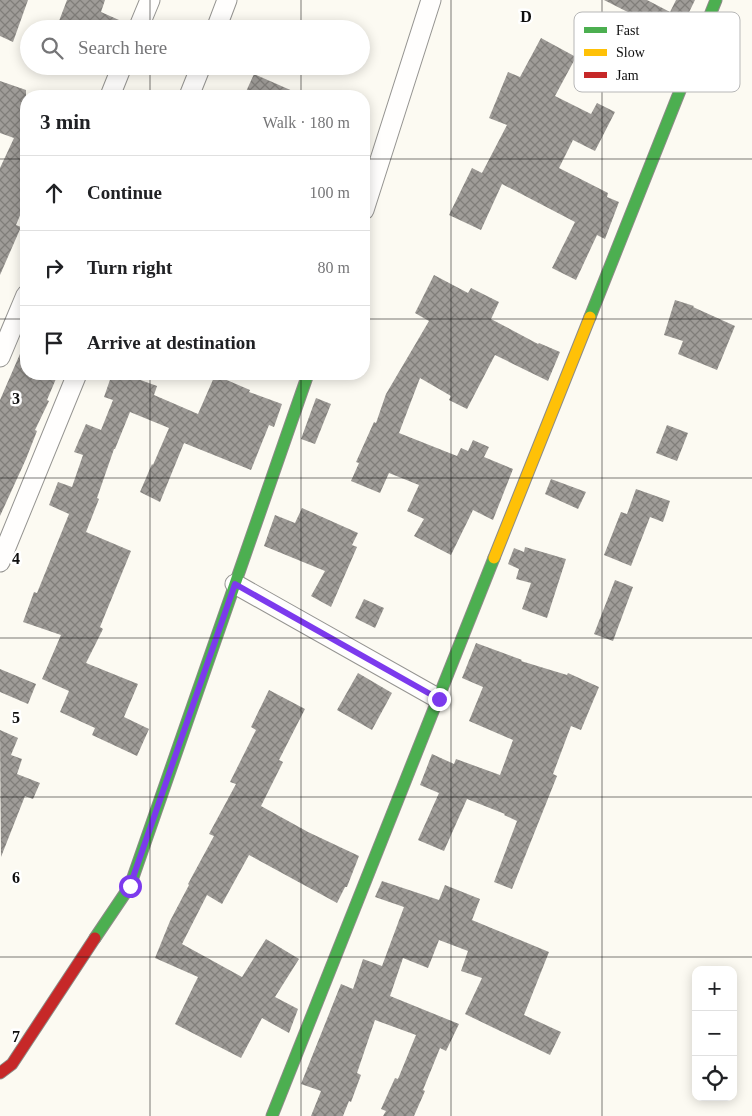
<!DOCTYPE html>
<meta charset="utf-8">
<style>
:root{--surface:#fff;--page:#f2f2f2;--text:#202124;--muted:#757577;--line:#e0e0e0}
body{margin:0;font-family:"Times New Roman",serif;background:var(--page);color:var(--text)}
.controls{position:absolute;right:15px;bottom:15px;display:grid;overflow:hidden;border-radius:10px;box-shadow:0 2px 12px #0003}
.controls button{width:45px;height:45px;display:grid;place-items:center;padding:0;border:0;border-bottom:1px solid var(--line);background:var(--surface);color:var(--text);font:25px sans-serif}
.stop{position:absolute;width:15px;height:15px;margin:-11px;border:4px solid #7c3aed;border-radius:50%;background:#fff}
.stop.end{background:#7c3aed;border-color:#fff;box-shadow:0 1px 5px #0008}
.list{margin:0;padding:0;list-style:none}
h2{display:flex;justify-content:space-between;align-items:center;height:65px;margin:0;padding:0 20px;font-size:21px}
h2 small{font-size:16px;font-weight:400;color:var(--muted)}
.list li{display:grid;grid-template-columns:32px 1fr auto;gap:15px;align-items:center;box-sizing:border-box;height:75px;padding:0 20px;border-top:1px solid var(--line)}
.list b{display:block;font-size:19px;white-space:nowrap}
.list em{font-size:16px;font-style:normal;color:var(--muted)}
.icon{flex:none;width:28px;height:28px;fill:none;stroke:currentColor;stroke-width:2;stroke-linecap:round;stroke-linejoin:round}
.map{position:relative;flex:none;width:752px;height:1116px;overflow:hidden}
.search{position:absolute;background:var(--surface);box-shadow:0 2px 12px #0003;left:20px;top:20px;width:350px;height:55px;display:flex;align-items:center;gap:12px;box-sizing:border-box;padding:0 18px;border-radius:28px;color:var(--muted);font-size:19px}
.panel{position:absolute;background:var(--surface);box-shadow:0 2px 12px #0003;left:20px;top:90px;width:350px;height:290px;border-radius:20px}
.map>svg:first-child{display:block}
.building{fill:url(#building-cross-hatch)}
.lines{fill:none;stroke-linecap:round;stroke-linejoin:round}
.street-casing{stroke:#959491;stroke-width:21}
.fast-casing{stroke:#8c8b87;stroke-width:13}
.slow-casing{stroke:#8c8b87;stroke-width:13}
.jam-casing{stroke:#8c8b87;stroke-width:13}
.street{stroke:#fffefd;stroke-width:19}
.fast{stroke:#4caf50;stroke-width:11}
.slow{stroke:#ffc107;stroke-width:11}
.jam{stroke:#c62828;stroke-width:11}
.route{stroke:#7c3aed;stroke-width:6}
.grid{fill:none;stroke:#0e0e0e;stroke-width:1;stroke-opacity:0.55}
.key{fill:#fff;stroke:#b7b7b7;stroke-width:1}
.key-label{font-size:14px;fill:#0e0e0e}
.grid-label{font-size:16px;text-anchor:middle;font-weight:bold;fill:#0e0e0e;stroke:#fff;stroke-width:5;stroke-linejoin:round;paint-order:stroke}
</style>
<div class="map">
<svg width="752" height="1116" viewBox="0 0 752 1116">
<defs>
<pattern id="building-cross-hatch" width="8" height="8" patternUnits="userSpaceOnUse" patternTransform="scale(1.25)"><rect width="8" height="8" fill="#9f9c98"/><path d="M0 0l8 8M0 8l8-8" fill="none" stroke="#807e7a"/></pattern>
</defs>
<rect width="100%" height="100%" fill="#fcfaf2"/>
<!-- building -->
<g class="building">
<path d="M0 0H28L13 42 0 36Z"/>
<path d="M67 0H105L101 12 128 24 127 29H56Z"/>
<path d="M604 0H647L670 12 676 0H695L677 37Z"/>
<path d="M541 38 576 57 555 96 591 114 597 103 615 112 595 151 573 140 559 168 608 193 607 197 619 202 605 239 597 235 576 280 552 268 575 222 502 184 481 230 449 215 472 168 482 173 507 125 489 118 508 72 520 77Z"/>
<path d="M254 74 304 96H244Z"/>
<path d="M0 81 26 90V201L16 225 21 227 0 275V168L14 138 0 133Z"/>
<path d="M434 275 468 293 471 288 499 302 491 319 538 344 539 343 560 352 548 381 495 355 467 409 449 400 451 396 420 378 399 433 457 456 461 448 468 451 473 440 489 447 484 457 513 469 493 520 473 510 451 555 414 536 424 519 407 511 419 485 389 473 380 493 351 481 359 463 356 462 374 422 376 423 386 394 429 321 415 313Z"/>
<path d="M675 300 694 306 693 307 735 326 717 370 678 354 683 341 664 335Z"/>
<path d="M26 340V374H58L47 400 49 401 35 430 37 431 26 459 0 516V400Z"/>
<path d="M112 374H124L157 386 154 395 198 414 215 375 250 390 249 392 282 404 274 427 269 425 251 470 184 443 160 502 140 492 152 464 153 465 169 428 130 412 115 449H114L97 498 99 499 86 532 131 551 100 627 103 629 86 663 138 684 124 717 149 729 137 756 92 735 95 728 60 712 69 691 42 679 61 635 23 622 34 592 37 593 69 514 49 505 58 482 72 487 83 455 74 452 86 424 101 430 113 400 104 397Z"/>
<path d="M316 398 331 404 315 444 301 439Z"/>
<path d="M667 425 688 433 677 461 656 453Z"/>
<path d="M551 479 586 492 578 509 545 494Z"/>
<path d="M636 489 670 501 663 522 650 517 631 566 604 555 621 512 627 514Z"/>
<path d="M302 508 358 533 352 545 357 547 331 607 311 596 325 571 264 546 275 515 295 523Z"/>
<path d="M525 547 566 559 547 618 522 609 531 583 516 579 519 569 508 564 514 548 524 552Z"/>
<path d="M615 580 633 587 613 641 594 634Z"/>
<path d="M364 599 384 608 375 628 355 618Z"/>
<path d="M476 643 522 660 521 661 567 675 568 673 599 687 581 730 571 726 553 774 557 776 512 889 494 882 517 821 504 815 505 814 467 799 444 851 418 840 439 793 420 785 432 754 454 764 456 759 500 775 513 740 469 721 483 687 462 678Z"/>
<path d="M0 669 36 684 28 704 0 692Z"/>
<path d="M358 673 392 693 372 730 337 710Z"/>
<path d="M269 690 305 709 279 760 283 762 261 806 308 832 359 856 347 887H345L337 903 249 855 222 904 207 895 182 944 242 977 266 939 299 959 275 997 298 1009 289 1033 262 1018 241 1058 175 1024 198 977 155 958 170 921 189 885 188 884 214 836 209 834 236 784 230 782 256 730 251 727Z"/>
<path d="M0 730 18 738 11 755 22 759 17 774 40 783 33 799 25 796 1 857Z"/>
<path d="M382 881 439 900 445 885 480 899 472 920 549 952 524 1015 561 1032 550 1055 465 1014 482 978 461 971 468 951 439 940 428 968 403 958 390 996 459 1024 446 1051 440 1048 423 1090 425 1091 414 1116H383L386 1111 381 1109 395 1078 398 1079 416 1035 375 1020 357 1073 361 1075 351 1102 349 1101 343 1116H311L321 1091 301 1084 341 984 353 989 363 959 382 966 404 907 375 897Z"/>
</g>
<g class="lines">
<defs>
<g id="street">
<path d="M138 29 150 0"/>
<path d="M216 29 227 0"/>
<path d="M110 96 122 66"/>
<path d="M189 96 201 66"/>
<path d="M364 210 431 0"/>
<path d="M0 357 26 295"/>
<path d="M0 562 77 374"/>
<path d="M235 584 439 699"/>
</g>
<g id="fast">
<path d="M590 317 716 0"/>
<path d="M95 938 130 886 308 374"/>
<path d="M272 1116 494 558"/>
</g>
<path id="slow" d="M494 558 590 317"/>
<path id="jam" d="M0 1073 12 1064 95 938"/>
</defs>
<!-- street casing -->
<use href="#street" class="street-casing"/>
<!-- fast casing -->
<use href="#fast" class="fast-casing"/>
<!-- slow casing -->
<use href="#slow" class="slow-casing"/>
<!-- jam casing -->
<use href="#jam" class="jam-casing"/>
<!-- street -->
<use href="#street" class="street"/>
<!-- fast -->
<use href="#fast" class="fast"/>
<!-- slow -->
<use href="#slow" class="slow"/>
<!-- jam -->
<use href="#jam" class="jam"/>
</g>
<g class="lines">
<!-- route -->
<path class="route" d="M130 886 235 584 439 699"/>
</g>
<!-- grid -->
<path class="grid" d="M150 0V29M301 0V29M451 0V1116M602 0V1116M150 66V96M301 66V96M0 159H26M364 159H752M0 319H26M364 319H752M150 374V1116M301 374V1116M0 478H752M0 638H752M0 797H752M0 957H752"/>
<!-- legend -->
<rect x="574" y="12" width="166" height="80" rx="8" class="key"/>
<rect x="584" y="27" width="23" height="6" fill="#4caf50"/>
<rect x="584" y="49" width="23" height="7" fill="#ffc107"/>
<rect x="584" y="72" width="23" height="6" fill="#c62828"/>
<g class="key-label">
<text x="616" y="35">Fast</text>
<text x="616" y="57">Slow</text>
<text x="616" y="80">Jam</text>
</g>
<g class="grid-label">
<text x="526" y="22">D</text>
<text x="16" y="404">3</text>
<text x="16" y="564">4</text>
<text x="16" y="723">5</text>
<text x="16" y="883">6</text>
<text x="16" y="1042">7</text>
</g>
</svg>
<div class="controls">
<button>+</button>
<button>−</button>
<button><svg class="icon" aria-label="locate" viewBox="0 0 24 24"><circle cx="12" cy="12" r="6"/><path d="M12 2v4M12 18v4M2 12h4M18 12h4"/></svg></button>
</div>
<div class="stop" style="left:130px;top:886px"></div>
<div class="stop end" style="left:439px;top:699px"></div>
<div class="search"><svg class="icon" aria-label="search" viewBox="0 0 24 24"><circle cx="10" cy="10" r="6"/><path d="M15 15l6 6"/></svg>Search here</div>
<section class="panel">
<h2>3 min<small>Walk · 180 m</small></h2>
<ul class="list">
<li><svg class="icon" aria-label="ahead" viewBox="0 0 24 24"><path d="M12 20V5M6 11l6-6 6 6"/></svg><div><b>Continue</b></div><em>100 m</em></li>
<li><svg class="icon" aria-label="right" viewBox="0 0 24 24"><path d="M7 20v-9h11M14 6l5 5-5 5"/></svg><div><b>Turn right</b></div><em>80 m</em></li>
<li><svg class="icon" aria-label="arrive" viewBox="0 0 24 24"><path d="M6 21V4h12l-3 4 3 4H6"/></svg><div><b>Arrive at destination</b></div></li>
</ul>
</section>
</div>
